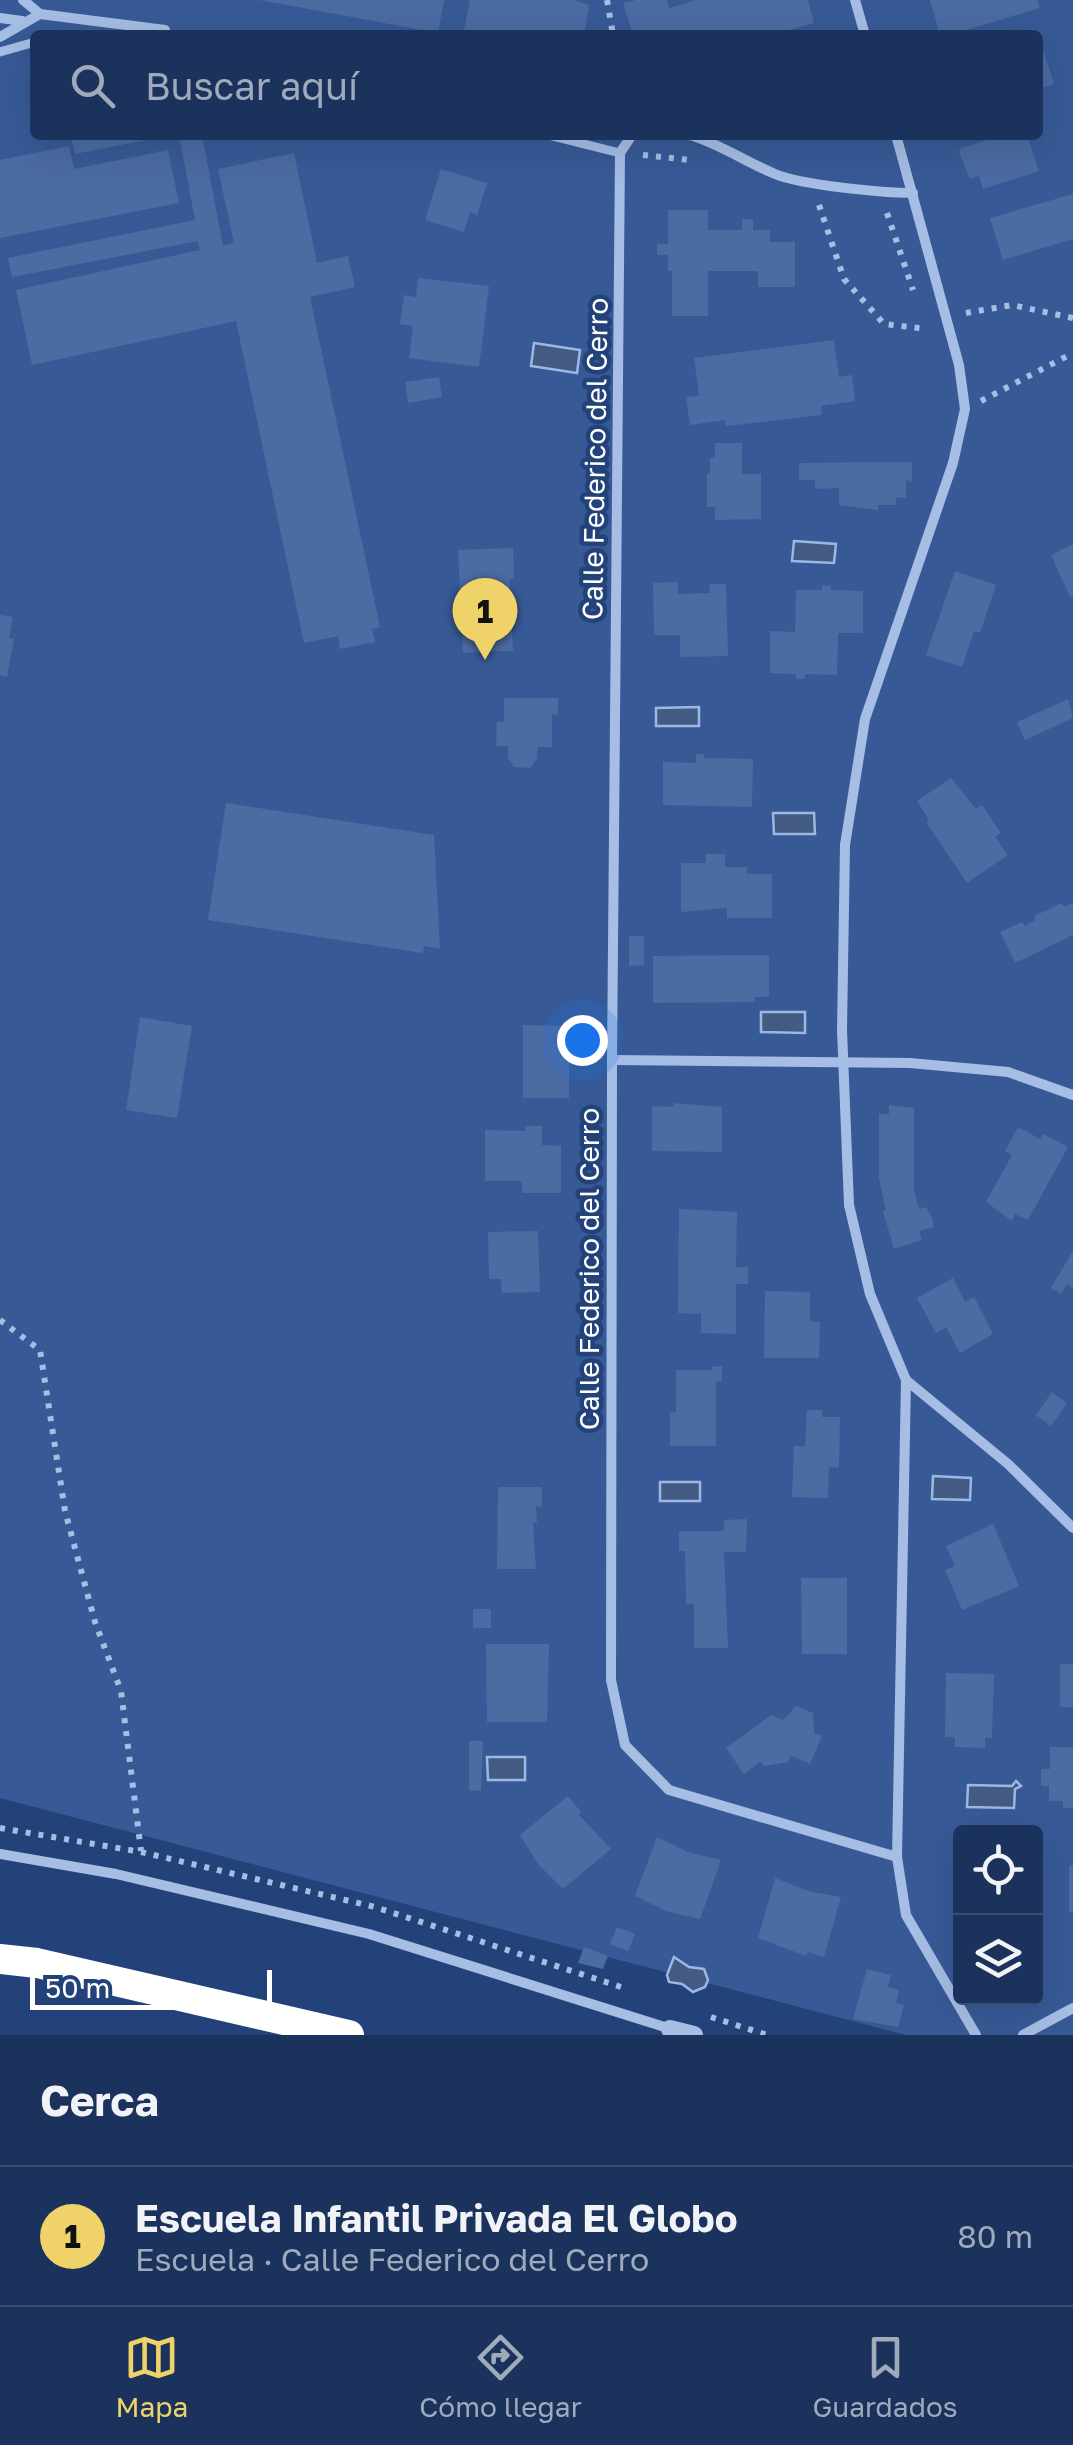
<!DOCTYPE html>
<html lang="es">
<meta charset="utf-8">
<style>
:root{--surface:#1a325c;--page:#233a62;--text:#f1f3f6;--muted:#9faabb;--line:#384d72;--accent:#efd369}
body{margin:0;font-family:"Golos Text",sans-serif;background:var(--page);color:var(--text)}
.controls{position:absolute;right:30px;bottom:30px;display:grid;overflow:hidden;border-radius:10px;box-shadow:0 10px 40px #0002}
.controls button{width:90px;height:90px;display:grid;place-items:center;padding:0;border:0;border-bottom:2px solid var(--line);background:var(--surface);color:var(--text);font:50px sans-serif}
.scale{position:absolute;left:30px;bottom:25px;width:242px;box-sizing:border-box;padding-left:10px;border:5px solid #fff;border-top:0;font-size:28px;line-height:35px;white-space:nowrap;color:#fff;-webkit-text-stroke:8px #23427a;paint-order:stroke}
.you{position:absolute;left:582px;top:1040px;width:35px;height:35px;margin:-25px;border:8px solid #fff;border-radius:50%;background:#1a73e8;box-shadow:0 0 0 15px #1a73e833}
.badge{display:grid;place-items:center;width:65px;height:65px;border-radius:50%;background:var(--accent);color:#111;font-size:32px;font-weight:700}
.pin{position:absolute;translate:-50% -82px;filter:drop-shadow(0 2px 5px #0008)}
.pin::after{content:'';position:absolute;top:52px;width:35px;height:30px;background:inherit;clip-path:polygon(0 0,100% 0,50% 100%)}
.list{margin:0;padding:0;list-style:none}
h2{display:flex;justify-content:space-between;align-items:center;height:130px;margin:0;padding:0 40px;font-size:42px}
h2 small{font-size:32px;font-weight:400;color:var(--muted)}
.list li{display:grid;grid-template-columns:65px 1fr auto;gap:30px;align-items:center;box-sizing:border-box;height:140px;padding:0 40px;border-top:2px solid var(--line)}
.list b{display:block;font-size:38px;white-space:nowrap}
.list p{margin:0;font-size:32px;white-space:nowrap;color:var(--muted)}
.list em{font-size:32px;font-style:normal;color:var(--muted)}
.icon{flex:none;width:55px;height:55px;fill:none;stroke:currentColor;stroke-width:2;stroke-linecap:round;stroke-linejoin:round}
.map{position:relative;flex:none;width:1073px;height:2035px;overflow:hidden}
.search{position:absolute;background:var(--surface);box-shadow:0 10px 40px #0002;left:30px;right:30px;top:30px;height:110px;display:flex;align-items:center;gap:25px;box-sizing:border-box;padding:0 35px;border-radius:10px;color:var(--muted);font-size:38px}
.sheet{height:270px;background:var(--surface)}
nav{display:flex;justify-content:space-around;align-items:center;box-sizing:border-box;height:140px;border-top:2px solid var(--line);background:var(--surface);font-size:28px;color:var(--muted)}
nav a{display:grid;justify-items:center;gap:5px}
nav .on{color:var(--accent)}
.map>svg:first-child{display:block}
.green{fill:#375a97;fill-rule:evenodd}
.water{fill:#435a83;stroke:#9ab7e5;stroke-width:2.5}
.building{fill:#4b6ba3}
.lines{fill:none;stroke-linecap:round;stroke-linejoin:round}
.path{stroke:#a6bde4;stroke-width:6;stroke-dasharray:5 8;stroke-linecap:butt}
.pedestrian{stroke:#a6bde4;stroke-width:9}
.minor{stroke:#a6bde4;stroke-width:10}
.tertiary{stroke:#a6bde4;stroke-width:18}
.motorway{stroke:#fff;stroke-width:30}
.labels{text-anchor:middle;stroke-width:9;stroke-linejoin:round;paint-order:stroke}
.street-label{font-size:28px;fill:#fff;stroke:#23427a}
</style>
<div class="map">
<svg width="1073" height="2035" viewBox="0 0 1073 2035">
<rect width="100%" height="100%" fill="#23427a"/>
<!-- green -->
<path class="green" d="M0 0H1073V2035H906L0 1798ZM35 35H1038V135H35ZM960 1832H1036V1998H960Z"/>
<!-- water -->
<g class="water">
<path d="M534 343 580 350 577 373 531 366Z"/>
<path d="M794 541 836 544 834 563 792 561Z"/>
<path d="M699 707V726H656V708Z"/>
<path d="M814 813 815 834H774L773 813Z"/>
<path d="M761 1012H805V1033L761 1032Z"/>
<path d="M933 1476 971 1478 970 1500 932 1499Z"/>
<rect x="660" y="1482" width="40" height="19"/>
<path d="M487 1757H525V1780H488Z"/>
<path d="M1016 1781 1021 1786 1015 1789 1014 1808 967 1807 968 1785 1012 1786Z"/>
<path d="M674 1957 689 1967 704 1969 708 1980 705 1987 693 1992 682 1984 669 1982 667 1975Z"/>
</g>
<!-- building -->
<g class="building">
<path d="M260 0H444L438 33Z"/>
<path d="M470 0H573L589 5 584 35H463Z"/>
<path d="M637 0H667L669 8 696 0H808L814 23 772 35H633L623 3Z"/>
<path d="M930 0H1037L1040 8 950 35H940Z"/>
<path d="M1044 52 1054 84 1038 89V54Z"/>
<path d="M71 135H162V137L75 154Z"/>
<path d="M179 135H202L223 246 234 243 218 169 294 153 317 263 348 256 355 287 310 297 380 627 372 629 375 642 340 649 338 636 304 643 236 321 32 365 16 290 200 250 198 241 12 277 8 258 195 220Z"/>
<path d="M1003 135H1027L1039 171 983 189 979 176 970 179 959 152 961 148Z"/>
<path d="M69 146 74 169 168 150 179 203 0 238V160Z"/>
<path d="M441 169 487 183 477 215 470 212 464 232 425 220Z"/>
<path d="M1073 194V239L1003 260 990 218Z"/>
<path d="M668 210H708V230H742V219H753V230H770V242H795V287H758V271H708V316H672V271H668V255H657V244H668Z"/>
<path d="M418 278 489 286 479 367 409 358 413 326 400 324 404 295 416 297Z"/>
<path d="M834 340 839 377 852 375 855 401 821 406 822 415 726 426 725 420 690 425 686 397 699 396 694 358Z"/>
<path d="M439 377 442 397 408 403 405 382Z"/>
<path d="M715 443H742V474H761V519L715 520V507H707V474H710V458H715Z"/>
<path d="M912 462V481L906 480V498L896 497V505H878V510L839 505V488L815 489V480H799V463Z"/>
<path d="M1073 544V596L1070 597 1051 555Z"/>
<path d="M513 548 514 579H510L513 651 463 653 458 550Z"/>
<path d="M955 571 996 585 980 633 974 631 962 667 926 655Z"/>
<path d="M678 582V594L710 593 709 584H726L728 656 680 657V635H654L653 583Z"/>
<path d="M822 585 831 586V590L863 591V633H838L837 675 805 674V679H796V674L770 673V631L795 632 796 590H822Z"/>
<path d="M0 615 13 617 9 638 14 639 7 677 0 675Z"/>
<path d="M504 698H558V715L552 714V747H538L537 759 530 768 514 767 508 758V746H496L497 722H504Z"/>
<path d="M1068 699 1073 718 1025 740 1017 722Z"/>
<path d="M696 754H704V758L753 759 752 807 663 805V762L696 763Z"/>
<path d="M951 778 976 809 982 805 1001 833 995 837 1008 855 967 883 926 822 929 820 917 801Z"/>
<path d="M226 803 434 835 440 949 424 946 423 953 208 920Z"/>
<path d="M706 854H725V867H747V874H772V918H727V908L681 912V863H706Z"/>
<path d="M1062 903 1064 907 1073 903V935L1015 963 1000 932 1022 922 1025 926 1036 920 1034 916Z"/>
<path d="M629 936H644V965L629 966Z"/>
<path d="M769 955V997H755V1002L653 1003V956Z"/>
<path d="M140 1017 192 1026 177 1118 126 1110Z"/>
<path d="M523 1025 569 1026V1098H523Z"/>
<path d="M674 1103 722 1107V1152L652 1151V1106L674 1107Z"/>
<path d="M889 1105 914 1108V1190L919 1209 926 1207 933 1220V1227L919 1231 922 1240 894 1249 883 1211 886 1210 879 1179V1114H889Z"/>
<path d="M525 1126H542V1145L561 1146V1193H522V1181H485V1130L525 1131Z"/>
<path d="M1018 1127 1040 1139 1043 1134 1068 1147 1028 1220 1015 1214 1012 1221 986 1202 1012 1155 1005 1151Z"/>
<path d="M679 1209 737 1212 736 1267H748V1284H736V1334L701 1333V1314L678 1313Z"/>
<path d="M538 1231 540 1292 502 1293 501 1279H489L488 1232Z"/>
<path d="M1073 1251V1288L1067 1284 1061 1294 1051 1288Z"/>
<path d="M953 1278 965 1302 974 1297 993 1334 960 1353 946 1327 936 1333 917 1298Z"/>
<path d="M765 1291 810 1292V1321L820 1322 819 1358H764Z"/>
<path d="M722 1366V1381H716V1446H670V1413L676 1412V1370H712V1367Z"/>
<path d="M1052 1392 1067 1403 1051 1426 1036 1415Z"/>
<path d="M807 1410H822V1417H840L839 1468 829 1467 828 1498 792 1497 794 1446H805Z"/>
<path d="M498 1487H542V1507L536 1506 537 1522 533 1523 536 1569H497Z"/>
<path d="M747 1519 746 1552H724L728 1648H694V1604H686L685 1551H679V1531H724V1520Z"/>
<path d="M993 1524 1019 1586 962 1610 945 1570 955 1566 946 1546Z"/>
<path d="M801 1578H847V1654H802Z"/>
<rect x="473" y="1609" width="18" height="19"/>
<path d="M486 1644H549L547 1722H487Z"/>
<rect x="1060" y="1664" width="13" height="43"/>
<path d="M946 1673 994 1674 992 1738H985V1748L955 1747V1737H945Z"/>
<path d="M796 1706 813 1713 814 1733 822 1736 810 1764 791 1756 788 1762 764 1766 761 1761 744 1774 726 1748 771 1715 783 1720Z"/>
<path d="M469 1741H483L481 1791 469 1790Z"/>
<path d="M1050 1747H1073V1808H1063V1801H1049V1786H1041V1769H1050Z"/>
<path d="M568 1796 581 1812 579 1815 611 1849 563 1889 538 1864 520 1835Z"/>
<path d="M657 1837 688 1852 721 1860 700 1919 666 1911 635 1896Z"/>
<rect x="1069" y="1866" width="4" height="46"/>
<path d="M775 1878 808 1891 841 1897 824 1957 808 1952 806 1956 758 1938Z"/>
<path d="M617 1927 635 1934 628 1951 610 1944Z"/>
<path d="M584 1947 608 1956 603 1969 578 1963Z"/>
<path d="M867 1969 891 1975 888 1987 899 1990 896 2003 904 2005 898 2027 853 2019Z"/>
</g>
<g class="lines">
<!-- path -->
<g class="path">
<path d="M607 0 613 35"/>
<path d="M643 155 690 160"/>
<path d="M819 205 844 279 884 324 927 329"/>
<path d="M887 213 913 290"/>
<path d="M966 313 1012 305 1073 318"/>
<path d="M981 401 1073 353"/>
<path d="M0 1320 40 1350 65 1511 95 1622 121 1691 141 1851"/>
<path d="M0 1828 141 1852 375 1907 624 1988"/>
<path d="M711 2017 767 2035"/>
</g>
<!-- pedestrian -->
<g class="pedestrian">
<path d="M0 52 35 42"/>
<path d="M548 135 620 153"/>
</g>
<!-- minor -->
<g class="minor">
<path d="M23 0 40 14"/>
<path d="M855 0 865 35"/>
<path d="M0 18 22 21"/>
<path d="M0 37 40 14 165 30 166 35"/>
<path d="M632 135 620 153 612 1060 611 1680 625 1745 669 1790 897 1857"/>
<path d="M690 135C720 144 746 162 775 174 801 185 883 193 913 193"/>
<path d="M896 135 959 365 965 409 953 463 865 719 845 845 842 1030 849 1205 870 1294 906 1380 897 1857 906 1915 976 2035"/>
<path d="M612 1060 910 1063 1008 1072 1073 1095"/>
<path d="M906 1380 1008 1464 1073 1528"/>
<path d="M0 1854 116 1874 369 1934 671 2029"/>
<path d="M1023 2035 1073 2008"/>
</g>
<!-- tertiary -->
<path class="tertiary" d="M670 2029 694 2035"/>
<!-- motorway -->
<path class="motorway" d="M0 1959 37 1963 349 2035"/>
</g>
<g class="labels">
<!-- street labels -->
<g class="street-label">
<text transform="translate(595 459) rotate(-89)" y="10">Calle Federico del Cerro</text>
<text transform="translate(589 1269) rotate(-90)" y="10">Calle Federico del Cerro</text>
</g>
</g>
</svg>
<div class="controls">
<button><svg class="icon" aria-label="locate" viewBox="0 0 24 24"><circle cx="12" cy="12" r="6"/><path d="M12 2v4M12 18v4M2 12h4M18 12h4"/></svg></button>
<button><svg class="icon" aria-label="layers" viewBox="0 0 24 24"><path d="M12 4l9 5-9 5-9-5zM3 14l9 5 9-5"/></svg></button>
</div>
<div class="scale">50 m</div>
<div class="you"></div>
<div class="pin badge" style="left:485px;top:660px">1</div>
<div class="search"><svg class="icon" aria-label="search" viewBox="0 0 24 24"><circle cx="10" cy="10" r="6"/><path d="M15 15l6 6"/></svg>Buscar aquí</div>
</div>
<section class="sheet">
<h2>Cerca<small></small></h2>
<ul class="list">
<li><span class="badge">1</span><div><b>Escuela Infantil Privada El Globo</b><p>Escuela · Calle Federico del Cerro</p></div><em>80 m</em></li>
</ul>
</section>
<nav>
<a class="on"><svg class="icon" aria-label="map" viewBox="0 0 24 24"><path d="M3 6l6-2 6 2 6-2v14l-6 2-6-2-6 2zM9 4v14M15 6v14"/></svg>Mapa</a>
<a><svg class="icon" aria-label="directions" viewBox="0 0 24 24"><path d="M12 3l9 9-9 9-9-9zM9 14v-3h6M13 9l2 2-2 2"/></svg>Cómo llegar</a>
<a><svg class="icon" aria-label="saved" viewBox="0 0 24 24"><path d="M7 4h10v16l-5-4-5 4z"/></svg>Guardados</a>
</nav>
